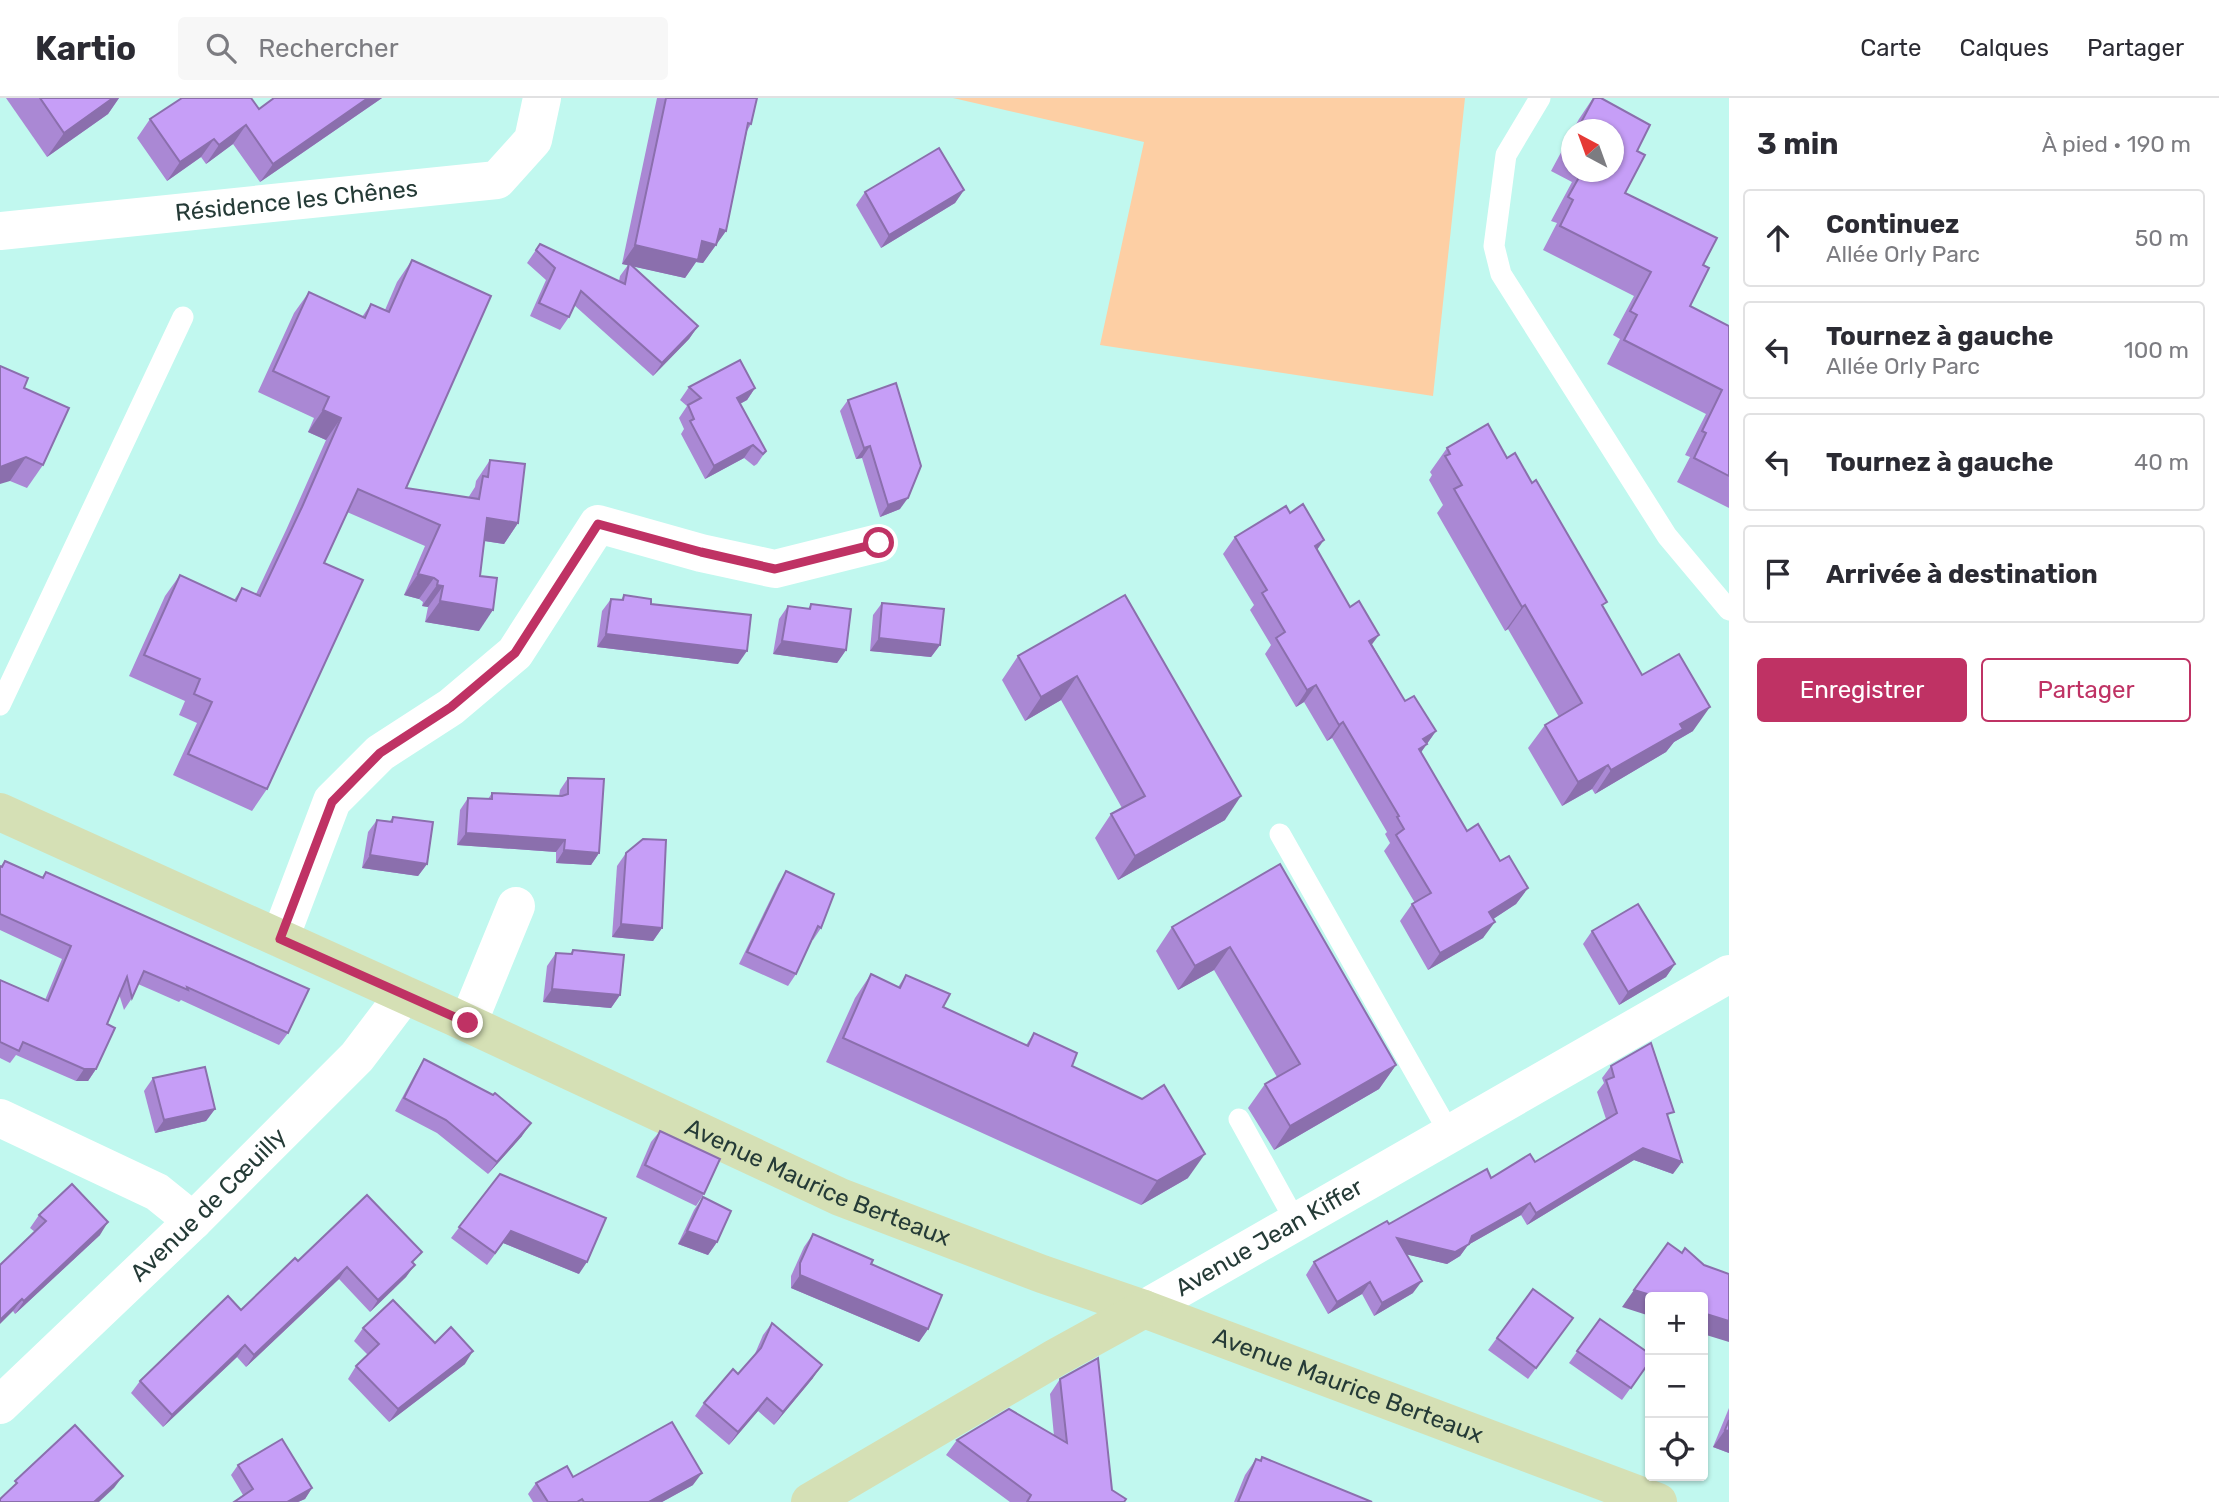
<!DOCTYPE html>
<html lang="fr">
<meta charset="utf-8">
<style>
:root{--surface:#fff;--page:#f7f7f7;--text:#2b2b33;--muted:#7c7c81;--line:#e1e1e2;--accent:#bf3264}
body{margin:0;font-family:Rubik,sans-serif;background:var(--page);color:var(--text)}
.controls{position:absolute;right:21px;bottom:21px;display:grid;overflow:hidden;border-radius:7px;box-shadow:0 2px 5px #0004}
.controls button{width:63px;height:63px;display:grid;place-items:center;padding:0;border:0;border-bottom:2px solid var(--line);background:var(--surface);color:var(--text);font:35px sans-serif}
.compass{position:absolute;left:1561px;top:21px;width:63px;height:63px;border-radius:50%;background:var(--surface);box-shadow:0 2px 5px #0004;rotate:319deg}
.stop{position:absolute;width:21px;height:21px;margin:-16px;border:5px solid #bf3264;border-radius:50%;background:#fff}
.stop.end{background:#bf3264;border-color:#fff;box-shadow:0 2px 7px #0008}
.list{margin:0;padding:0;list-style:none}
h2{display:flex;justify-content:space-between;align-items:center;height:91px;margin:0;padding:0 28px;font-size:30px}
h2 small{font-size:23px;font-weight:400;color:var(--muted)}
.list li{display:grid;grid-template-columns:46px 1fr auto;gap:21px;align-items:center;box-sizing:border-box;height:98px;margin:0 14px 14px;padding:0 14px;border:2px solid var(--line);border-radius:7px}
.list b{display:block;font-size:26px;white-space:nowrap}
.list p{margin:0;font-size:23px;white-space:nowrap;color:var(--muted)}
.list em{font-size:23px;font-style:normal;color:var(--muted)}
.actions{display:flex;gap:14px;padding:21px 28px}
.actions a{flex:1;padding:16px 0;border:2px solid var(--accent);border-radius:7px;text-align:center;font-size:24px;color:var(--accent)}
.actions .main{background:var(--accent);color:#fff}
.icon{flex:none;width:38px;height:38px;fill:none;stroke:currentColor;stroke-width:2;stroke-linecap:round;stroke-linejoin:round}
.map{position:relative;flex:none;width:1729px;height:1404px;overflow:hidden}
header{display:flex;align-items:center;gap:42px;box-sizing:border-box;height:98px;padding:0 35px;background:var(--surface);border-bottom:2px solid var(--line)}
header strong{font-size:33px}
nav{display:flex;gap:38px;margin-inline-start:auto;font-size:24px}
.search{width:490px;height:63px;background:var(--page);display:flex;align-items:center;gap:18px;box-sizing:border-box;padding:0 24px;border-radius:7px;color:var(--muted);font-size:26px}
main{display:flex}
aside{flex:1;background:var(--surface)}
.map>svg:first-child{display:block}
.green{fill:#fdcfa4}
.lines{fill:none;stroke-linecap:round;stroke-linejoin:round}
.lane{stroke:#fff;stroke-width:21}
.street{stroke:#fff;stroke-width:38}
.secondary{stroke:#d5e0b5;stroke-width:38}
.wall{fill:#aa88d4}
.shaded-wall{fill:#8b6fad}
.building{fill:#c69ef7;stroke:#8b6fad;stroke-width:2}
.route{stroke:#bf3264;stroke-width:9}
.labels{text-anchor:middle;stroke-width:7;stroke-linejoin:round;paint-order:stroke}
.street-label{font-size:24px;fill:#253b37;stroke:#c1f8ef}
</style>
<header>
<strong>Kartio</strong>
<div class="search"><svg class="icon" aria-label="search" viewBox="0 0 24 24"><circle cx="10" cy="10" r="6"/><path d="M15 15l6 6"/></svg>Rechercher</div>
<nav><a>Carte</a><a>Calques</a><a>Partager</a></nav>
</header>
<main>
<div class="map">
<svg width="1729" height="1404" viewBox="0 0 1729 1404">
<rect width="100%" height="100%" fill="#c1f8ef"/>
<!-- green -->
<path class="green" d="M953 0H1465L1433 298 1100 247 1144 44Z"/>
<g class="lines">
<!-- lane -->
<g class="lane">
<path d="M1540 0 1506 57 1494 148 1501 176 1667 438 1729 512"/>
<path d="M0 607 183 219"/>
<path d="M1280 736 1450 1036"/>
<path d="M1239 1021 1296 1124"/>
</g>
<!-- street -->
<g class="street">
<path id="s1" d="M0 133 497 82 533 42 542 0"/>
<path d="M280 840 332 703 380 655 451 609 515 555 598 426 701 455 775 471 879 445"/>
<path d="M468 925 516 808"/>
<path d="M0 1020 157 1094 193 1123"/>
<path id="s2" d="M1144 1211 1729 876"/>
<path id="s3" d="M0 1307 193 1123 357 959 404 897"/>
</g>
<!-- secondary -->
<g class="secondary">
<path id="s4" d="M0 714 454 919 840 1099 1042 1176 1144 1211 1658 1404"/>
<path d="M810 1404 1055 1260 1144 1211"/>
</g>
</g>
<!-- wall -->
<g class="wall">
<path d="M6 0H119L108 16 47 59Z"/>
<path d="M382 0 260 84 233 46 206 66 201 59 167 83 137 40 150 21Z"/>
<path d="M657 0H757L751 26 747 33 726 133 703 165 696 164 685 180 632 168 698 228 689 241 653 278 574 207 569 219 560 232 530 218 546 182 527 165 540 146 619 183 620 178 628 167 622 166Z"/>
<path d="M1593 0 1637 53 1625 95 1703 167 1690 208 1729 228V410L1677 384 1690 359 1685 357 1706 316 1607 266 1620 241 1613 237 1634 198 1543 152 1557 125 1551 123 1572 84 1551 73 1572 34V74H1614V32H1573L1579 21Z"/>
<path d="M964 92 955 105 881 150 856 107 865 94Z"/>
<path d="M412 162 406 390 468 400 475 389 476 383 490 362 518 425 504 446 484 443 480 478 479 533 425 524 428 509 422 508 423 504 419 501 404 497 425 448 347 414 324 465 267 691 252 713 173 677 197 625 179 617 185 603 129 578 165 498 180 477 234 502 242 490 256 496 287 430 326 342 308 334 314 320 258 294 294 215 309 194 362 219 371 206 385 212 397 184Z"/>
<path d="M689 289 755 290 747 302 740 306 766 353 757 366 754 368 744 360 705 381 681 336 684 331 679 320 687 308 680 302Z"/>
<path d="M24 290 43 367 27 390 10 383Z"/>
<path d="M848 302 900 411 880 419 862 360 856 361 840 313Z"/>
<path d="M1447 350 1507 360 1603 509 1642 577 1693 633 1674 644 1666 654 1595 696 1592 691 1562 708 1528 650 1545 627 1559 619 1508 531 1505 533 1437 415 1443 407 1429 382 1432 377 1430 374Z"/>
<path d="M1235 439 1317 452 1405 603 1436 633 1421 654 1467 733 1528 790 1516 806 1493 821 1483 840 1428 872 1400 823 1412 806 1415 805 1384 753 1390 745 1385 736 1387 734 1332 640 1327 643 1304 604 1296 609 1265 556 1271 547 1250 512 1254 507 1223 456Z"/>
<path d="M624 497 651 506 738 566 597 549 602 513 611 501 621 502Z"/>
<path d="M1125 497 1225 722 1118 782 1095 740 1111 716 1122 710 1061 602 1025 623 1002 582 1018 558Z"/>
<path d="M882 505 940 547 931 559 870 553 873 517Z"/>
<path d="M811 506 846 552 837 565 773 556 779 521 788 508 808 511Z"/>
<path d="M568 680 599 755 591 767 556 765V754L457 747 460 712 468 700 488 701 492 695 559 698 560 692Z"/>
<path d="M393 719 427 766 418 778 362 770 368 734 377 722 390 723Z"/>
<path d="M626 755 662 830 653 843 612 839 617 768Z"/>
<path d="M5 763 42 779 46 774 288 935 279 947 181 902 179 904 138 886 132 900 124 912 119 896 107 926 96 971 88 983H76L16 957 10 965 0 960V882L45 902 62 861 0 832V768H1Z"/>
<path d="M1280 766 1396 967 1379 991 1274 1052 1248 1010 1265 986 1277 979 1214 872 1178 892 1156 853 1172 829Z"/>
<path d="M786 773 821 830 813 842 812 841 796 876 788 888 739 866 778 786Z"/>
<path d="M1592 833 1675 866 1666 879 1619 907 1583 846Z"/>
<path d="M573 852 620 897 611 910 543 904 547 868 556 855 570 856Z"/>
<path d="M871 876 898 889 906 877 943 909 1026 947 1034 935 1072 968 1188 1080 1141 1107 826 964 855 900Z"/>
<path d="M424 961 493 997 522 1038 488 1076 437 1035 395 1013 416 974Z"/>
<path d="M1611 968 1668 1022 1673 1076 1634 1062 1527 1127 1521 1117 1468 1147 1460 1158 1447 1166 1406 1156 1413 1195 1374 1218 1362 1196 1328 1216 1306 1177 1314 1164 1389 1126 1491 1080 1535 1064 1606 1021 1597 994 1604 985 1602 980Z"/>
<path d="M153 980 215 1011 206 1023 155 1035 144 993Z"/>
<path d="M660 1033 704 1096 696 1108 636 1079 651 1044Z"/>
<path d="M500 1076 579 1176 503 1145 487 1167 451 1140Z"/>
<path d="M703 1099 717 1144 708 1157 678 1146 694 1112Z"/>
<path d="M39 1117 100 1137 15 1216 13 1213 35 1134 30 1130Z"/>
<path d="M813 1136 871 1166 928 1231 919 1244 791 1190V1178L804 1149Z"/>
<path d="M298 1163 414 1166 406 1179 370 1214 339 1181 246 1269 237 1259 163 1329 131 1295 140 1283 241 1212Z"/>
<path d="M1533 1191 1573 1220 1528 1281 1488 1252Z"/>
<path d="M1600 1221 1650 1263 1622 1302 1569 1265Z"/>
<path d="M772 1225 813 1280 774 1327 758 1313 729 1347 695 1318 704 1305 738 1276 754 1258 763 1237Z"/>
<path d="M363 1230 435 1245 465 1266 389 1324 348 1281 356 1268 368 1257 354 1243Z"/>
<path d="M1060 1281 1112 1392 1124 1404H1010L946 1357 957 1342 1054 1338 1050 1296Z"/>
<path d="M1729 1310V1355L1713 1349Z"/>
<path d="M1262 1359 1372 1404H1234L1245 1377 1256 1361 1260 1362Z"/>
<path d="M238 1367 312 1390 305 1401 298 1404H234L243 1397 231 1377Z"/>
<path d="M573 1379 693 1387 662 1404H533L528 1396 536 1385Z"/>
</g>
<!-- shaded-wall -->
<g class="shaded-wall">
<path d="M113 0H119L108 16 47 59 64 35Z"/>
<path d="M368 0H382L260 84 273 66Z"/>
<path d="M246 27 233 46 206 66 219 47Z"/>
<path d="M214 41 201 59 167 83 180 64Z"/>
<path d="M964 92 955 105 881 150 889 137Z"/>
<path d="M720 131 726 133 703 165 696 164 685 180 622 166 635 147 702 143Z"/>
<path d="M698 228 689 241 653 278 662 265Z"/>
<path d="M755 290 747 302 728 312 737 300Z"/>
<path d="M323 312 341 320 326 342 308 334Z"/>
<path d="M753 347 744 360 705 381 714 368Z"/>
<path d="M870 348 862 360 856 361 864 350Z"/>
<path d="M26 359 10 383 0 386V369Z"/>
<path d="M908 400 900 411 880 419 888 407Z"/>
<path d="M487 420 518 425 504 446 472 441Z"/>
<path d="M1324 442 1312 459 1315 448Z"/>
<path d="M418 476 434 480 419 501 404 497Z"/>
<path d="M437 487 443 488 428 509 422 508Z"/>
<path d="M440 503 493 512 479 533 425 524Z"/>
<path d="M1525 507 1508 531 1505 533 1522 509Z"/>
<path d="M606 536 747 553 738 566 597 549Z"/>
<path d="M1379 537 1367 553 1369 543Z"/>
<path d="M879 540 940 547 931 559 870 553Z"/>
<path d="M782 543 846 552 837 565 773 556Z"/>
<path d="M1077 578 1061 602 1025 623 1041 599Z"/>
<path d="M1316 587 1304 604 1296 609 1307 592Z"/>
<path d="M1710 609 1693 633 1674 644 1666 654 1595 696 1611 672 1680 626Z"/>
<path d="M1343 624 1332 640 1327 643 1339 627Z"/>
<path d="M1436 633 1415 663 1423 641Z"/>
<path d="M1608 667 1592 691 1562 708 1578 684Z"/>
<path d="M1241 698 1225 722 1118 782 1135 758Z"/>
<path d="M466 735 565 742 556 754 457 747Z"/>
<path d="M564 752 599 755 591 767 556 765Z"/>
<path d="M370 757 427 766 418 778 362 770Z"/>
<path d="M1528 790 1516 806 1478 831 1489 814Z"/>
<path d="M1495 824 1483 840 1428 872 1440 855Z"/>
<path d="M621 826 662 830 653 843 612 839Z"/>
<path d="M1230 849 1214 872 1178 892 1195 868Z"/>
<path d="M1675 866 1666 879 1619 907 1628 894Z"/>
<path d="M552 891 620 897 611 910 543 904Z"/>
<path d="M1396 967 1379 991 1274 1052 1290 1028Z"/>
<path d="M84 971H96L88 983H76Z"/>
<path d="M215 1011 206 1023 155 1035 164 1022Z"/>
<path d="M531 1025 522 1038 488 1076 497 1064Z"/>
<path d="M1643 1050 1682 1064 1673 1076 1634 1062 1527 1127 1536 1115Z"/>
<path d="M1205 1056 1188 1080 1141 1107 1157 1083Z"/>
<path d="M1530 1105 1521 1117 1468 1147 1460 1158 1447 1166 1388 1152 1397 1140 1472 1138Z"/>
<path d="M108 1124 100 1137 15 1216 24 1203Z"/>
<path d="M511 1133 587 1164 579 1176 503 1145 487 1167Z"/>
<path d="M687 1133 717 1144 708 1157 678 1146Z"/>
<path d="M415 1167 406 1179 370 1214 378 1202Z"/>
<path d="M347 1169 339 1181 246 1269 254 1257Z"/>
<path d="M800 1177 928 1231 919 1244 791 1190Z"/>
<path d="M1422 1183 1413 1195 1374 1218 1382 1205Z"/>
<path d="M1370 1184 1362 1196 1328 1216 1337 1204Z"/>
<path d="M1634 1192 1657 1199H1650V1218L1622 1209Z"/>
<path d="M22 1201 13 1213 0 1226V1222Z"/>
<path d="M1703 1215 1729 1223V1244L1703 1236Z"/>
<path d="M245 1247 237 1259 163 1329 172 1317Z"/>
<path d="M473 1253 465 1266 389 1324 398 1311Z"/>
<path d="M822 1267 813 1280 774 1327 783 1314Z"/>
<path d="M767 1300 758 1313 729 1347 738 1334Z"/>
<path d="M1725 1332 1729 1333V1355L1713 1349Z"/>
<path d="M702 1375 693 1387 662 1404H649Z"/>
<path d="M123 1378 114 1390 99 1404H94Z"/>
<path d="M312 1390 305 1401 298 1404H287Z"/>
</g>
<!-- building -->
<g class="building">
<path d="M40 0H113L64 35Z"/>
<path d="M182 0H251L259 11 274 0H368L273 66 246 27 219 47 214 41 180 64 150 21Z"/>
<path d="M666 0H757L751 26 748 25 726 133 720 131 716 147 702 143 698 162 635 147Z"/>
<path d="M1594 0H1601L1650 27 1637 53 1645 57 1625 95 1717 140 1703 167 1709 170 1690 208 1729 228V378L1694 360 1706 335 1702 333 1722 292 1624 242 1637 217 1630 213 1651 174 1560 128 1573 102 1568 99 1582 74H1614V32H1577Z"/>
<path d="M1572 42V51L1568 49Z"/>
<path d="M939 50 964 92 889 137 865 94Z"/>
<path d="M540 146 625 186 629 165 698 228 662 265 581 193 569 219 539 205 555 170 536 152Z"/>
<path d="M412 162 491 198 406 390 479 401 483 378 488 379 490 362 525 366 518 425 487 420 480 478 497 480 493 512 440 503 443 488 437 487 438 483 434 480 418 476 440 427 358 391 324 465 363 482 267 691 188 656 212 604 194 596 200 581 144 557 180 477 236 503 242 490 260 498 302 409 341 320 323 312 329 299 273 273 309 194 365 220 371 206 389 214Z"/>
<path d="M740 262 755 290 737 300 766 353 763 356 753 347 714 368 690 323 694 321 688 307 701 300 689 289Z"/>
<path d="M0 268 28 280 24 290 69 310 43 367 26 359 0 369Z"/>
<path d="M896 285 921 368 908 400 888 407 870 348 864 350 848 302Z"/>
<path d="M1488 326 1507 360 1515 355 1532 385 1536 382 1607 504 1602 507 1642 577 1679 556 1710 609 1680 626 1683 631 1611 672 1608 667 1578 684 1545 627 1582 605 1525 507 1522 509 1454 391 1462 387 1445 358 1450 356 1447 350Z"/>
<path d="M1303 406 1324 442 1315 448 1350 509 1359 503 1379 537 1369 543 1405 603 1414 598 1436 633 1423 641 1427 646 1419 651 1467 733 1478 726 1500 763 1509 758 1528 790 1489 814 1495 824 1440 855 1412 806 1431 795 1396 737 1404 731 1397 719 1399 718 1343 624 1339 627 1316 587 1307 592 1276 540 1285 534 1262 495 1267 492 1235 439 1286 408 1290 415Z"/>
<path d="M624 497 651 501V506L751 517 747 553 606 536 611 501 623 502Z"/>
<path d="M1125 497 1241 698 1135 758 1111 716 1145 698 1077 578 1041 599 1018 558Z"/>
<path d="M882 505 944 511 940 547 879 540Z"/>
<path d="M811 506 851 511 846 552 782 543 788 508 810 511Z"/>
<path d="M568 680 604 681 599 755 564 752 565 742 466 735 468 700 492 701V695L562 698 568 696Z"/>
<path d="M393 719 433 724 427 766 370 757 377 722 392 724Z"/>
<path d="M643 741 666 742 662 830 621 826 626 755Z"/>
<path d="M5 763 43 780 46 774 309 891 288 935 187 889 188 892 144 873 132 900 127 879 107 926 115 930 96 971H84L23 944 19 953 0 944V882L48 903 71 848 0 816V768L2 769Z"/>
<path d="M1280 766 1396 967 1290 1028 1265 986 1300 966 1230 849 1195 868 1172 829Z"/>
<path d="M786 773 834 796 821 830 818 828 796 876 747 854Z"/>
<path d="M1638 806 1675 866 1628 894 1592 833Z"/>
<path d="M573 852 624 857 620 897 552 891 556 855 572 856Z"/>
<path d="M871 876 900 890 906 877 950 896 943 909 1028 948 1034 935 1077 955 1072 968 1142 1001 1164 987 1205 1056 1157 1083 843 940Z"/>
<path d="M1651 945 1674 1014 1667 1016 1682 1064 1643 1050 1536 1115 1530 1105 1472 1138 1469 1146 1455 1154 1397 1140 1422 1183 1382 1205 1370 1184 1337 1204 1314 1164 1387 1123 1389 1126 1487 1071 1491 1080 1530 1056 1535 1064 1617 1015 1606 982 1614 979 1611 968Z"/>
<path d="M424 961 493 997 495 995 531 1025 497 1064 446 1022 404 1000Z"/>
<path d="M205 969 215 1011 164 1022 153 980Z"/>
<path d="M660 1033 720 1061 704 1096 645 1067Z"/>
<path d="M500 1076 606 1120 587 1164 511 1133 495 1155 459 1129Z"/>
<path d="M72 1086 108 1124 24 1203 22 1201 0 1222V1167L46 1123 39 1117Z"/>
<path d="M367 1097 422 1154 412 1164 415 1167 378 1202 347 1169 254 1257 245 1247 172 1317 140 1283 228 1198 241 1212 295 1160 298 1163Z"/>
<path d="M703 1099 731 1113 717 1144 687 1133Z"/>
<path d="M813 1136 873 1162 871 1166 942 1197 928 1231 800 1177V1165Z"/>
<path d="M1668 1145 1682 1155 1685 1150 1704 1167 1729 1176V1223L1703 1215V1199H1657L1634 1192Z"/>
<path d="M1533 1191 1573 1220 1536 1270 1497 1240Z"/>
<path d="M393 1202 435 1245 451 1229 473 1253 398 1311 356 1268 379 1246 363 1230Z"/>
<path d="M1600 1221 1650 1256V1263L1631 1290 1577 1253Z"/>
<path d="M772 1225 822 1267 783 1314 767 1300 738 1334 704 1305 733 1271 738 1276 761 1250Z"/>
<path d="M1098 1260 1112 1392 1126 1401 1124 1404H1027L1031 1397 957 1342 1009 1311 1067 1345 1060 1281Z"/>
<path d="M1729 1322V1333L1725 1332Z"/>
<path d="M672 1324 702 1375 649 1404H584L582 1401 577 1404H548L536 1385 567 1368 573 1379Z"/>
<path d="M75 1327 123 1378 94 1404H0V1401L17 1385 15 1383Z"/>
<path d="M282 1341 312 1390 287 1404H234L253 1391 238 1367Z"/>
<path d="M1262 1359 1372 1404H1238L1256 1361 1261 1363Z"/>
</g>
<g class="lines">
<!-- route -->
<path class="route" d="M468 925 280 841 332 704 380 655 451 609 515 555 598 426 701 454 775 471 879 445"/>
</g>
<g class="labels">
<!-- street labels -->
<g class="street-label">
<text dy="8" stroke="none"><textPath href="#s1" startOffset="298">Résidence les Chênes</textPath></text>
<text dy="8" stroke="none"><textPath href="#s4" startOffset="898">Avenue Maurice Berteaux</textPath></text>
<text dy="8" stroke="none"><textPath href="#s3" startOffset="289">Avenue de Cœuilly</textPath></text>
<text dy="8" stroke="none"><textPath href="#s2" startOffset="144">Avenue Jean Kiffer</textPath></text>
<text dy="8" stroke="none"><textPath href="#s4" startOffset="1466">Avenue Maurice Berteaux</textPath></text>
</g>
</g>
</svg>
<div class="controls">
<button>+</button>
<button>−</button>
<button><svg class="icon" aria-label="locate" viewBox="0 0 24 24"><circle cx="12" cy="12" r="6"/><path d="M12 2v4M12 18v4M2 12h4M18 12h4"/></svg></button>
</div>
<svg class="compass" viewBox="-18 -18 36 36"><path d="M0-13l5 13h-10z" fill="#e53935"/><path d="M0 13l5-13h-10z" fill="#7c7c81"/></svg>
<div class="stop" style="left:879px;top:445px"></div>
<div class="stop end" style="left:468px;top:925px"></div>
</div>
<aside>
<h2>3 min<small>À pied · 190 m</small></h2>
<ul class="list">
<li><svg class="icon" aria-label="ahead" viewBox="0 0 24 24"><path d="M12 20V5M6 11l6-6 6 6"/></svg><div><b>Continuez</b><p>Allée Orly Parc</p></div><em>50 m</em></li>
<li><svg class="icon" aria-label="left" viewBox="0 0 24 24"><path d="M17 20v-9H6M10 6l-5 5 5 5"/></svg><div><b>Tournez à gauche</b><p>Allée Orly Parc</p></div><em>100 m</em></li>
<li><svg class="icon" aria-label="left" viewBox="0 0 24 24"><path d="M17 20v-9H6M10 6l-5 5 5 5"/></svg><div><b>Tournez à gauche</b></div><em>40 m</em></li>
<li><svg class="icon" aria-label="arrive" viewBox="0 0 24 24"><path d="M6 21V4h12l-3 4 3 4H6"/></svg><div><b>Arrivée à destination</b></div></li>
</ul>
<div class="actions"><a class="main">Enregistrer</a><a>Partager</a></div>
</aside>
</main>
